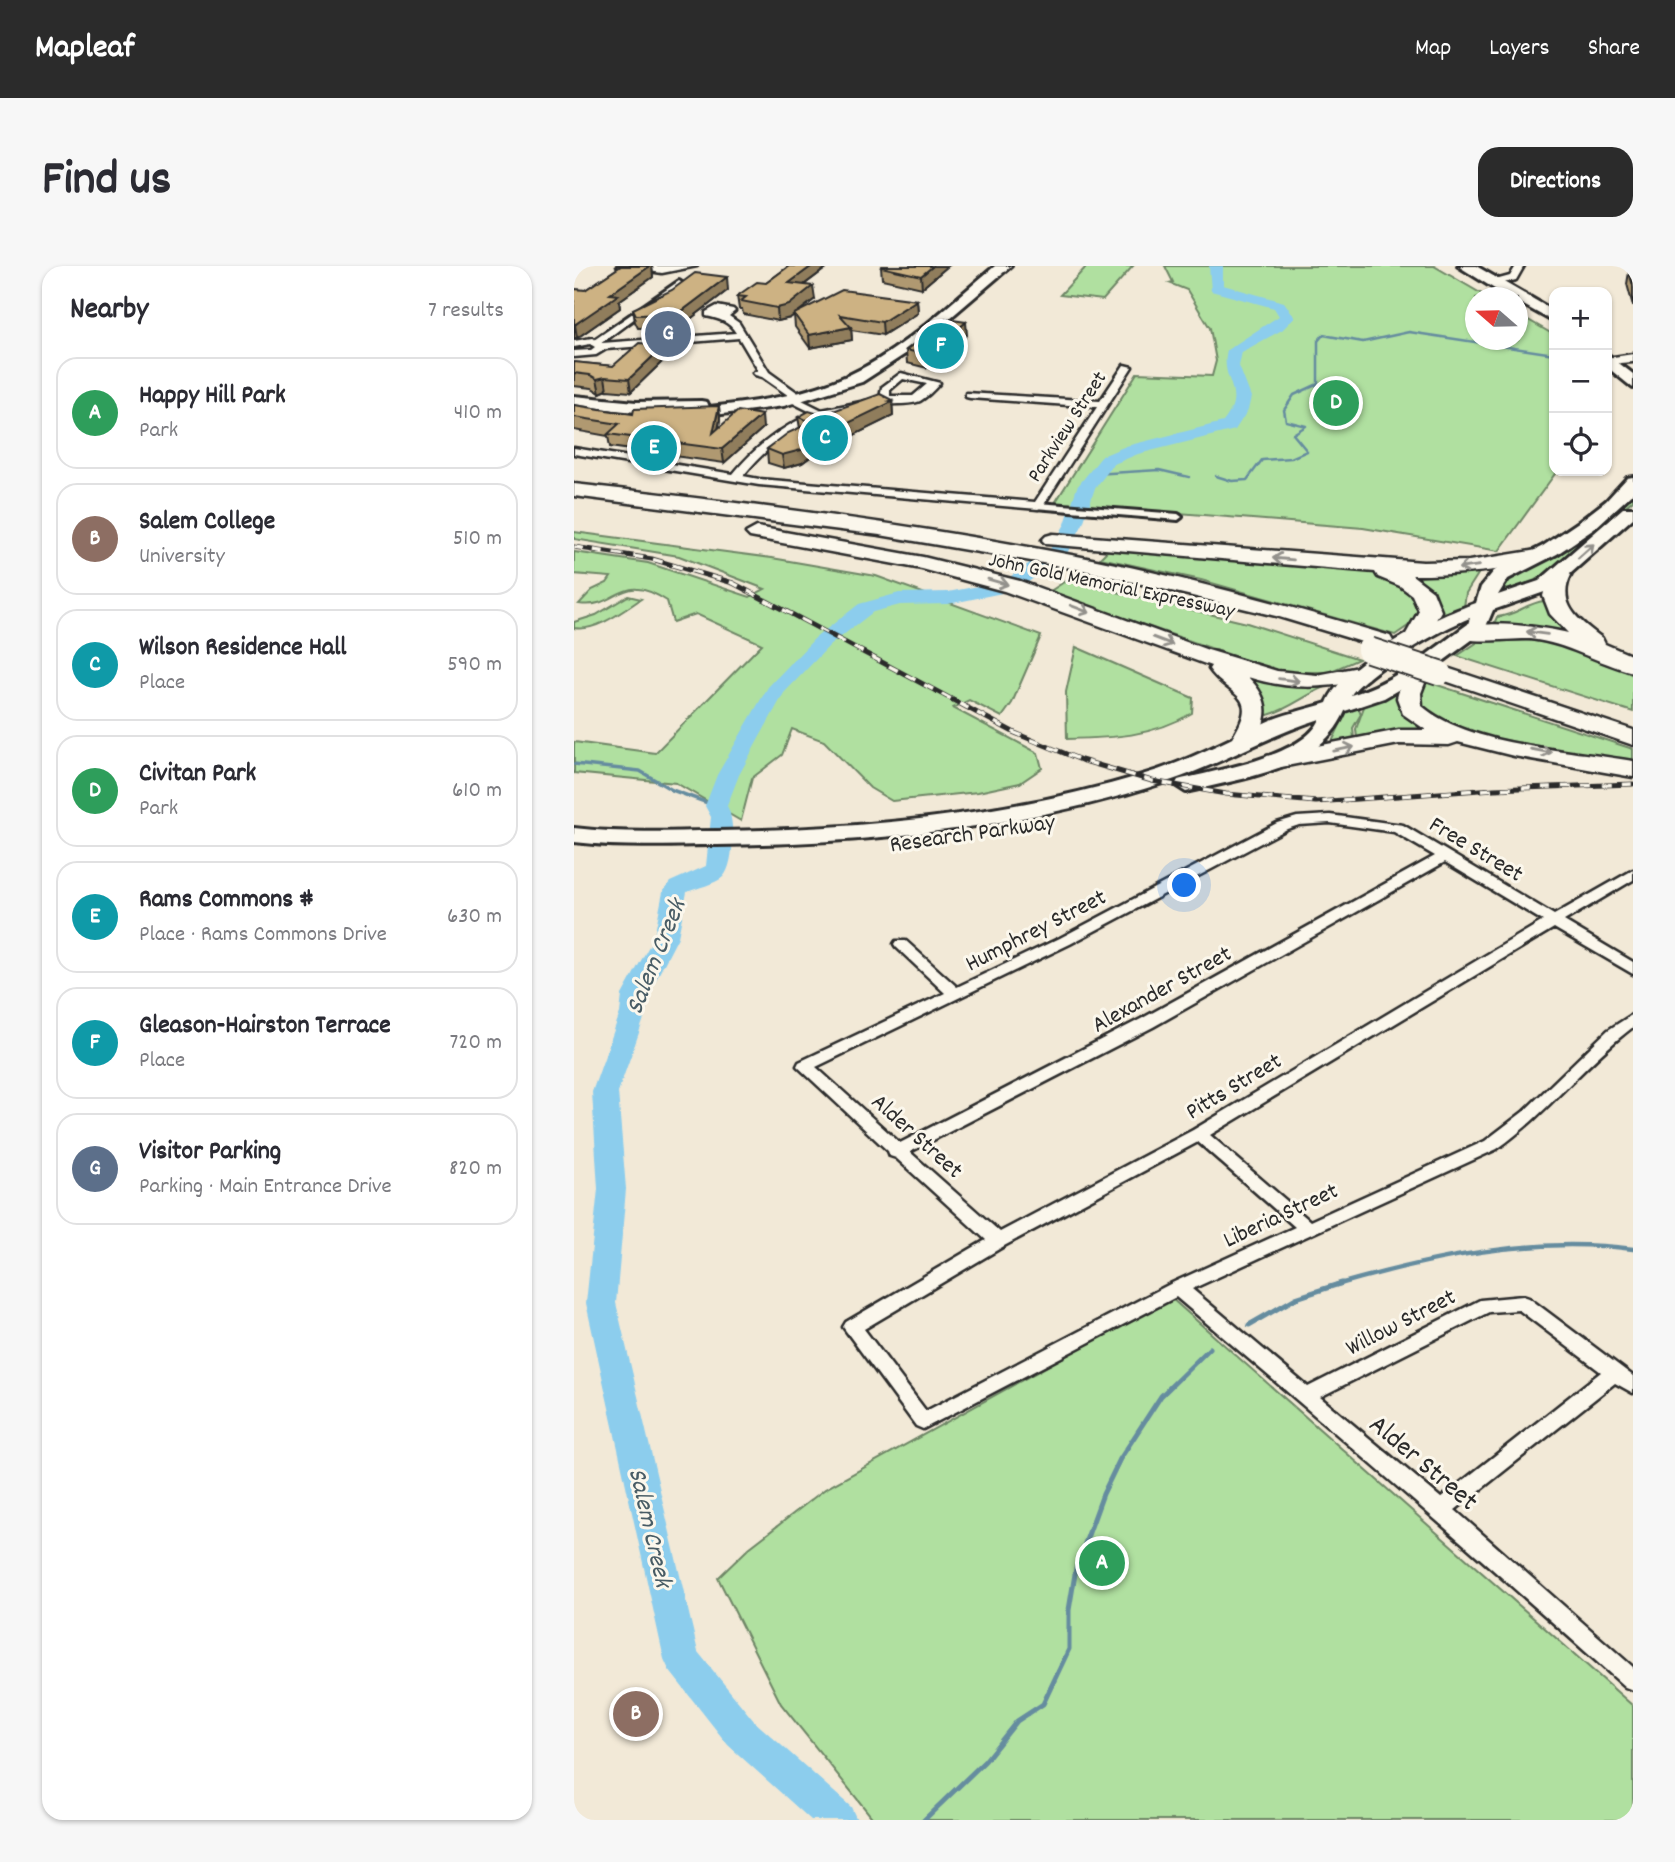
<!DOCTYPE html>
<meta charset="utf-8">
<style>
:root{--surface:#fff;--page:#f7f7f7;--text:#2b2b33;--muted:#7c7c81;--line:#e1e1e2;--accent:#2b2b2b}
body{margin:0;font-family:Dekko,sans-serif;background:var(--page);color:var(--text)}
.controls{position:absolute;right:21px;top:21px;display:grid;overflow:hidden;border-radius:14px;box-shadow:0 2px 5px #0004}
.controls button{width:63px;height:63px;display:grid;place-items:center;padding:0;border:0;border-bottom:2px solid var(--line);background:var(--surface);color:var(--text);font:35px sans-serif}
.compass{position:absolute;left:891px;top:21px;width:63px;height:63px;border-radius:50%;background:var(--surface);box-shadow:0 2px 5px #0004;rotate:290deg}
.you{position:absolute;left:611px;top:620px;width:24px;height:24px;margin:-18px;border:5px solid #fff;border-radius:50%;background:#1a73e8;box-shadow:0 0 0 10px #1a73e833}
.badge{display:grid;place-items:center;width:46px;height:46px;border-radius:50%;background:var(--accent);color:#fff;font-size:23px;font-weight:700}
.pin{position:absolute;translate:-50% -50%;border:4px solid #fff;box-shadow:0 2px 7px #0006}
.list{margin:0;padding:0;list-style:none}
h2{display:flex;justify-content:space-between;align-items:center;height:91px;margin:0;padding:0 28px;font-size:30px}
h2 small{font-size:23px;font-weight:400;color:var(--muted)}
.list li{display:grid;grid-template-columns:46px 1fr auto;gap:21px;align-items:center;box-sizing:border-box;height:112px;margin:0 14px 14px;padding:0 14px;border:2px solid var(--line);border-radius:21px}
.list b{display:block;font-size:26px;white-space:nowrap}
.list p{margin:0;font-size:23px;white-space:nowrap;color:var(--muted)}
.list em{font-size:23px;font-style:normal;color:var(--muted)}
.icon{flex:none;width:38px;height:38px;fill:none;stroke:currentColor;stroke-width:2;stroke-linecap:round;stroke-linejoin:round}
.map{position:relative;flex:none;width:1059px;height:1554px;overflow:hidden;border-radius:21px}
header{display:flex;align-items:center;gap:42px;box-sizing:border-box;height:98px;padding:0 35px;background:var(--accent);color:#fff}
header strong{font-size:33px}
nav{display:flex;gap:38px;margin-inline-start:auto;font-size:24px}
.intro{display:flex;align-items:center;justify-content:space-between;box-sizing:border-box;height:168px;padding:0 42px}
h1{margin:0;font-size:49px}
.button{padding:18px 32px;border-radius:21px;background:var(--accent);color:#fff;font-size:24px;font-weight:700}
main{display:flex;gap:42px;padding:0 42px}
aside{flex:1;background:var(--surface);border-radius:21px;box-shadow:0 2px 5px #0004}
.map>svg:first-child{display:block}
.green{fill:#b0e0a0;stroke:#6e8666;stroke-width:2}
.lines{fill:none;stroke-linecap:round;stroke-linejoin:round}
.stream-far3{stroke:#658c9f;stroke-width:2.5}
.stream-far2{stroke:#658c9f;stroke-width:3.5}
.stream-far1{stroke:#658c9f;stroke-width:4.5}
.stream{stroke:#658c9f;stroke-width:5}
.river{fill:#8ccded;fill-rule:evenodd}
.pedestrian-casing{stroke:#2b2b2b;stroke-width:6}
.minor-casing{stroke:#2b2b2b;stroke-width:5}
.tertiary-casing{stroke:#2b2b2b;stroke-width:5}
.primary-casing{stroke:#2b2b2b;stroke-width:6}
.motorway-casing{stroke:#2b2b2b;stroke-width:5}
.pedestrian{fill:#fbf7ec;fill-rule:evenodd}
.minor{fill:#fbf7ec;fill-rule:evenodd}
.tertiary{fill:#fbf7ec;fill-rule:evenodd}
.primary{fill:#fbf7ec;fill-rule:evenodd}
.motorway{fill:#fbf7ec;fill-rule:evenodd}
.rail-casing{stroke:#2b2b2b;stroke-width:5}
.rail{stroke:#fbf7ec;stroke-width:3.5;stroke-dasharray:10;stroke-linecap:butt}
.motorway-bridge-casing{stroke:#2b2b2b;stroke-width:28;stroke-linecap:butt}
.motorway-bridge{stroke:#fbf7ec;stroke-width:24}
.wall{fill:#b09971;stroke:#2b2b2b;stroke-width:2}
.shaded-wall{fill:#907d5c;stroke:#2b2b2b;stroke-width:2}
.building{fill:#cdb283;stroke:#2b2b2b;stroke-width:2}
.oneway{stroke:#93918c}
.labels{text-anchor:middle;stroke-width:6;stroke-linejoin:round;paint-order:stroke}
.far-street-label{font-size:21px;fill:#2b2b2b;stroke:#fbf7ec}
.street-label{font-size:24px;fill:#2b2b2b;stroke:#fbf7ec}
.water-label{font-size:26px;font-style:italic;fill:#485c65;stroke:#fbf7ec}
.near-street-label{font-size:28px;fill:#2b2b2b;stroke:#fbf7ec}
</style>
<header>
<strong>Mapleaf</strong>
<nav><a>Map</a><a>Layers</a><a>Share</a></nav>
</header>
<div class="intro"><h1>Find us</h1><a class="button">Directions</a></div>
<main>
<aside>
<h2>Nearby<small>7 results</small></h2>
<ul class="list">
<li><span class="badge" style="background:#2e9e5b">A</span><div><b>Happy Hill Park</b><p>Park</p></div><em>410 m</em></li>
<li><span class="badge" style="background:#8d6e63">B</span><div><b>Salem College</b><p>University</p></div><em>510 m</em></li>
<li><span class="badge" style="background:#0f9aa8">C</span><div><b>Wilson Residence Hall</b><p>Place</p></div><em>590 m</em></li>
<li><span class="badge" style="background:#2e9e5b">D</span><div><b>Civitan Park</b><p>Park</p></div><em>610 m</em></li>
<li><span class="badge" style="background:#0f9aa8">E</span><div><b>Rams Commons #</b><p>Place · Rams Commons Drive</p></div><em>630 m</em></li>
<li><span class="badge" style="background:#0f9aa8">F</span><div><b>Gleason-Hairston Terrace</b><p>Place</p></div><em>720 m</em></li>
<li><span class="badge" style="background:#5c6f8a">G</span><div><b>Visitor Parking</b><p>Parking · Main Entrance Drive</p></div><em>820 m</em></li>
</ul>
</aside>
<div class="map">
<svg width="1059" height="1554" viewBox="0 0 1059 1554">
<rect width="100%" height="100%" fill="#f2e9d7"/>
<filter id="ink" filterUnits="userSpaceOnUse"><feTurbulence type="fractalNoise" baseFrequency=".0143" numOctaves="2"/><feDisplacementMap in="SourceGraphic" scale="14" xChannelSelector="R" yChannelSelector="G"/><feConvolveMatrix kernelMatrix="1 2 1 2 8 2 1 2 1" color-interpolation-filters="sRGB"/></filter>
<g filter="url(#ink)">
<!-- green -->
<g class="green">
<path d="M513 0H559L529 34 486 29Z"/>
<path d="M591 0H860L913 31 902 32V74H944V48L980 69V205H983L925 285 789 262 481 237 563 107 638 110 642 95 636 62 613 24 595 17 599 16Z"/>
<path d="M1059 223V234L965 315 925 330 938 311 995 283Z"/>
<path d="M0 266 198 292 302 310 467 370 438 437 428 451 395 434 379 442 464 487 468 502 446 517 404 526 318 535 296 522 250 475 218 463 208 489 178 512 167 555 102 517 0 507V476L81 487 188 378 122 348 99 356 93 335C45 303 45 344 5 338L18 324 33 317 37 311 0 308V286L74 297 176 331 191 323 105 290 0 273Z"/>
<path d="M536 282 800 306 834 320 847 343 834 360 821 369 627 314 526 292Z"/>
<path d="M906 305 892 327 890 341 866 348 832 310 850 306Z"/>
<path d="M493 314 673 357 785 393 755 406H706L475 326Z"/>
<path d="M54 330 67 333C49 345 22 366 0 362V356L22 349Z"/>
<path d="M970 335 991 367 919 360 923 351C944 349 952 337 970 335Z"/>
<path d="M923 373C983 373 1006 384 1059 409V446L883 390 904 376Z"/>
<path d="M502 381 619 432 618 447C578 471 538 472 493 473L492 426Z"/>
<path d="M678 412 752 420H754C733 427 717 443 694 449L691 447Z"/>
<path d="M851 415 1059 483V496L891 467 859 456 842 432Z"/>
<path d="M821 427 856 464 783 472 782 463 791 438Z"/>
<path d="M784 440 787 448 779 462 780 473 756 480 773 444Z"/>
<path d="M597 1032 1059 1440V1554H300L207 1438 144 1312 175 1282 251 1223Z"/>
</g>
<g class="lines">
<!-- stream-far3 -->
<g class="stream-far3">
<path d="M520 208 585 204 615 211"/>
<path d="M642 210 658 215 673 214 688 194 717 192 733 185 719 168 732 160 712 155 710 144 720 129 744 118V75L749 69 789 76 835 66 980 88"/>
</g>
<!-- stream-far2 -->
<path class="stream-far2" d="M0 498 66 505 98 524 142 540"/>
<!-- stream-far1 -->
<path class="stream-far1" d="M762 1019C859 991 958 970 1059 983"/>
<!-- stream -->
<g class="stream">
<path d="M675 1059 722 1032 768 1017"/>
<path d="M350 1554 411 1495 443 1455 469 1438 495 1383V1344L502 1302 529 1228 546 1193 587 1130 636 1082"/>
</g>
<!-- river -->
<path class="river" d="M635 0H649V19L710 36 721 51 708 64 668 86 665 100 677 131 674 144 661 164 564 188 540 198 521 222 509 258 492 289 443 324 374 338 326 339 299 346 255 380 210 427 165 509 153 540C161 553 161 599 149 611 141 618 123 622 113 626L104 671 74 729 72 747 44 826 52 923 42 1037 124 1386 180 1455 277 1541 283 1554H237L154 1479 95 1404 90 1393 12 1037 24 923 18 826 46 747 48 729 80 671 89 626 96 616 132 600 137 551 131 540 143 509 194 421 241 372 285 338 325 327 374 326 430 315 477 282 491 258 503 221 528 190 552 180 649 156C674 124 645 116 653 84L705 50 700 42 637 25Z"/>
<defs>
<g id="pedestrian">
<path d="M105 15 108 17 107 18 26 78H20V74Z"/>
<path d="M464 237 604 248 608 251 604 254 461 242V238Z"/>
</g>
<g id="minor">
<path d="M43 0H123L88 7Z"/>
<path d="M942 0H950L942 14 918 19 914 16 936 10Z"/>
<path d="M143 40 159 43 161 45 155 50 165 57 195 106 227 129 228 134 248 144 306 132 308 121 327 107 366 117C361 123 353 131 346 135 336 140 305 137 292 139 242 146 200 171 169 210L185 213 461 236 523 141 396 132 392 131V127L526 135 550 99 558 101 469 240 464 243 185 219 0 188V182L159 208C182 180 206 162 239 147L219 137 218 132 188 111 181 109 179 107 184 104 165 72 32 83 22 89 0 91V85L17 84 21 81 16 78 0 81V75L18 72 28 77 162 67C155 55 145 53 132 50V46ZM329 113 353 118 339 130H316V124Z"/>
<path d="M756 549 829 559 980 649 1059 604V614L990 655 1059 696V708L980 662 636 869 736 955 911 875 949 846 1034 764 1059 748V761C1010 798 973 848 923 883L618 1023 734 1121 906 1034 949 1030 955 1032 1059 1110V1127L1041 1117 881 1244 1059 1401V1424L1051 1421C903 1288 753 1159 602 1031L349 1163 342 1160 269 1061 272 1056 412 974 322 892 316 890 314 885 223 800 225 796 371 727 322 681 320 678 322 675H332L383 721 486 672 703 557 723 551ZM756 557 820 566 861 590 567 753 326 877 242 801 496 678 713 563 725 559ZM871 596 969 655 619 864 426 966 336 886 579 761ZM624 876 721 961 598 1017 352 1145 290 1063 430 980ZM945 1044 1027 1106 867 1232 746 1131 915 1046Z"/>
</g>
<path id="tertiary" d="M1059 88V96L1033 98V92Z"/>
<g id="primary">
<path d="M421 0H437L342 81 288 116 210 140 110 153 104 152 103 145 62 146 0 140V130L62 136 127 135 133 136 135 141C183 136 231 129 275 109 330 84 375 38 421 0Z"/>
<path d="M884 0H902L980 45V56L944 36V32H935Z"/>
<path d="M1033 88 1059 108V122L1033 101Z"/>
<path d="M1059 211V227L1020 263 983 288 934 313 924 329 965 315 1049 242H1059V252L979 323 919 344 910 365 853 407 810 432 771 445C746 504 668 512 612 526L601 519 604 514C642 504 730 491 746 453 692 470 644 500 589 517 446 563 293 577 143 579 95 579 48 582 0 576V562C47 568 95 565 143 565 287 563 432 550 571 508 612 496 649 476 688 458 708 448 732 444 753 437 771 394 858 352 902 337L907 321 920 305 969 280 1006 255 1032 235 1053 212ZM896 352 894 358C857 385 821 416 777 429 792 406 869 362 896 352Z"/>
</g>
<g id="motorway">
<path d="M0 218C170 237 340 258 508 291 613 312 715 340 816 370L819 375 808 382 702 350 509 304 306 269 0 230Z"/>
<path d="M183 261 349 291 446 315 634 384 703 405 743 409 785 401 793 403 797 408 793 413C751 423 715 424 674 411 697 434 696 453 678 479H660L657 474C688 426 656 433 635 403L637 400 430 325 348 303 176 271 172 267Z"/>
<path d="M479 268 849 296 895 295 963 284 974 290C964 304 859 310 838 309L859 325 867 345 851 373 843 375 832 368 845 345 838 329 826 320 804 311 801 306 472 278 468 274 472 270Z"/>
<path d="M986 302 997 309C982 339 1006 355 1028 372L1031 378 1059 390V406C1023 397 993 377 956 373 940 372 890 379 883 369 896 349 972 362 994 367L976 348 969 330 975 309Z"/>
<path d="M846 396 857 402H873L1059 464V479L854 409 847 427 848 440C896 481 998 484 1059 495V511L940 490 884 476 875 479 825 478 702 502 693 500 690 495 693 490 702 488 825 464H852L829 448 823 432 827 417 838 398Z"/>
</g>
</defs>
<!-- pedestrian casing -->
<use href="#pedestrian" class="pedestrian-casing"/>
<!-- minor casing -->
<use href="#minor" class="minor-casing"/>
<!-- tertiary casing -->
<use href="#tertiary" class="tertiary-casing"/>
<!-- primary casing -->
<use href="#primary" class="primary-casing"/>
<!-- motorway casing -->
<use href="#motorway" class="motorway-casing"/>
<!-- pedestrian -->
<use href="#pedestrian" class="pedestrian"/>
<!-- minor -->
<use href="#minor" class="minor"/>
<!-- tertiary -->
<use href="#tertiary" class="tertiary"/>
<!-- primary -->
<use href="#primary" class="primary"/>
<!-- motorway -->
<use href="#motorway" class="motorway"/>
<defs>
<path id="rail" d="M0 281 78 293 159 317 441 467 507 494 578 515 652 528 742 536 920 523 1059 518"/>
</defs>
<!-- rail casing -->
<use href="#rail" class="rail-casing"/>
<!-- rail -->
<use href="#rail" class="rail"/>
<defs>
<path id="motorway-bridge" d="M795 384 865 407"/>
</defs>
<!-- motorway-bridge casing -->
<use href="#motorway-bridge" class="motorway-bridge-casing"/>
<!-- motorway-bridge -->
<use href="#motorway-bridge" class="motorway-bridge"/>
</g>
<!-- wall -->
<g class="wall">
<path d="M47 0H78L79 11 45 35 46 42 3 72H0V23L11 24Z"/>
<path d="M215 0H255L230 19 241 33 222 47 343 34 344 47 309 69 277 64 278 74 236 82 221 61 220 49 216 52 204 55 169 48 168 43H165L163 30 192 17Z"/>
<path d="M374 0 348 22 308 13 307 1Z"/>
<path d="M1055 6H1059V40L1053 18Z"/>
<path d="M154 24 106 61 64 62 61 56 59 43Z"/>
<path d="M393 69 353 102 333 97 332 84Z"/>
<path d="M92 92 57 126 33 124 26 127 18 122 0 120V96L39 100Z"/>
<path d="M318 134 319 150 239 189 228 197 210 202 194 197 193 183 226 162 224 151 248 149Z"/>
<path d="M0 139 59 148 145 140 146 153 145 162H189L150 197 36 181 34 170 0 164Z"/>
</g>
<!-- shaded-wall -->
<g class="shaded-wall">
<path d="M76 0H78L79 11 45 35 46 42 3 72 1 59 36 28Z"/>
<path d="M238 0H255L216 29 215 17Z"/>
<path d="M359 0H374L348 22 347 10Z"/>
<path d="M153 11 154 24 106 61 104 48Z"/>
<path d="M239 20 241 33 216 52 204 55 203 42Z"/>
<path d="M343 34 344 47 309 69 308 56Z"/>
<path d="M392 56 393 69 353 102V89Z"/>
<path d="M277 61 278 74 236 82 235 69Z"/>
<path d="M91 79 92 92 57 126 55 113Z"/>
<path d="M31 111 33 124 26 127 23 113Z"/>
<path d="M318 134 319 150 239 189 228 197 210 202 208 189 237 175Z"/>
<path d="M145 140 146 153 141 181 139 167Z"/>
<path d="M188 149 189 162 150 197 148 183Z"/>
</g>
<!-- building -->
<g class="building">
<path d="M47 0H76L36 28 44 29 0 59V23L11 24Z"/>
<path d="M215 0H238L215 17 239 20 215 39 203 42 167 35 172 31 163 30 183 16 192 17Z"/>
<path d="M308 0H359L347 10 307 1Z"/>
<path d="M1055 6H1059V20Z"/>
<path d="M121 7 153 11 104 48 62 49 59 43 98 24Z"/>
<path d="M268 24 343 34 308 56 266 49 277 61 235 69 220 48Z"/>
<path d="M371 53 392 56 353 89 332 84Z"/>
<path d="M65 77 91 79 55 113 31 111 23 113 16 109 0 107V96L39 100Z"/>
<path d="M306 128 318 134 315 135 318 136 237 175 227 184 208 189 193 183 214 167 238 156 224 151 235 145 248 149Z"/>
<path d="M0 139 59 148 60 143 145 140 139 167 164 145 188 149 148 183 34 168 45 158 0 151Z"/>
</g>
<!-- one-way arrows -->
<defs><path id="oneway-shaft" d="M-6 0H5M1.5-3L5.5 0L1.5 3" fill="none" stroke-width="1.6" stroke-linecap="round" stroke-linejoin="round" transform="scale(1.75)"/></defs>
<g class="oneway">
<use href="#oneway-shaft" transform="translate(1012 285) rotate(-42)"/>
<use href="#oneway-shaft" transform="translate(709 293) rotate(-175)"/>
<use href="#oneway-shaft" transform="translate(895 301) rotate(173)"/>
<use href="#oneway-shaft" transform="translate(424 316) rotate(16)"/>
<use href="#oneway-shaft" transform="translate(506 343) rotate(21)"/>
<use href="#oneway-shaft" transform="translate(963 367) rotate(-173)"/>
<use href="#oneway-shaft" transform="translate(589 375) rotate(21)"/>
<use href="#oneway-shaft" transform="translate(715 414) rotate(7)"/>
<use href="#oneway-shaft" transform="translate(770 483) rotate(-12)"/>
<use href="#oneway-shaft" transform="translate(967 485) rotate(10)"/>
</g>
</g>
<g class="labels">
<!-- far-street labels -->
<g class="far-street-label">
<text transform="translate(492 160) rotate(-57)" y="7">Parkview Street</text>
<text transform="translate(538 318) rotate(12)" y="7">John Gold Memorial Expressway</text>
</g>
<!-- street labels -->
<g class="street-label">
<text transform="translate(398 566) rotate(-8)" y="8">Research Parkway</text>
<text transform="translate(903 582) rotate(31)" y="8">Free Street</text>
<text transform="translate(461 663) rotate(-27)" y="8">Humphrey Street</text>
<text transform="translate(587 722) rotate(-29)" y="8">Alexander Street</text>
<text transform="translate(659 819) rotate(-31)" y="8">Pitts Street</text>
<text transform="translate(344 869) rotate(42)" y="8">Alder Street</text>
<text transform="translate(706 948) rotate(-25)" y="8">Liberia Street</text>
<text transform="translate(826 1055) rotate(-27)" y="8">Willow Street</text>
</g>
<!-- water labels -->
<g class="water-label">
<text transform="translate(80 690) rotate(-68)" y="9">Salem Creek</text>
<text transform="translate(78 1261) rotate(77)" y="9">Salem Creek</text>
</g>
<!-- near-street labels -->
<g class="near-street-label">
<text transform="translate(851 1195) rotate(40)" y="10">Alder Street</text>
</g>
</g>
</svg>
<div class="controls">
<button>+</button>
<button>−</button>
<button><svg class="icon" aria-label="locate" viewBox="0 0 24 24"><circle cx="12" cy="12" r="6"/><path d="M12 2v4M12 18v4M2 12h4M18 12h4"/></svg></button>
</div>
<svg class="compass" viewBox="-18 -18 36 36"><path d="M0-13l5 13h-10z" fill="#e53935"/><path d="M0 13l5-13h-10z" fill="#7c7c81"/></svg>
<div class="you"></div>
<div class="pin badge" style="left:528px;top:1297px;background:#2e9e5b">A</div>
<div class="pin badge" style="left:62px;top:1448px;background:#8d6e63">B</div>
<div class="pin badge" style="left:251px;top:172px;background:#0f9aa8">C</div>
<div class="pin badge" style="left:762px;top:137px;background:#2e9e5b">D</div>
<div class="pin badge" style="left:80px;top:182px;background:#0f9aa8">E</div>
<div class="pin badge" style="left:367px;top:80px;background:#0f9aa8">F</div>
<div class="pin badge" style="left:94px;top:68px;background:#5c6f8a">G</div>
</div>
</main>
